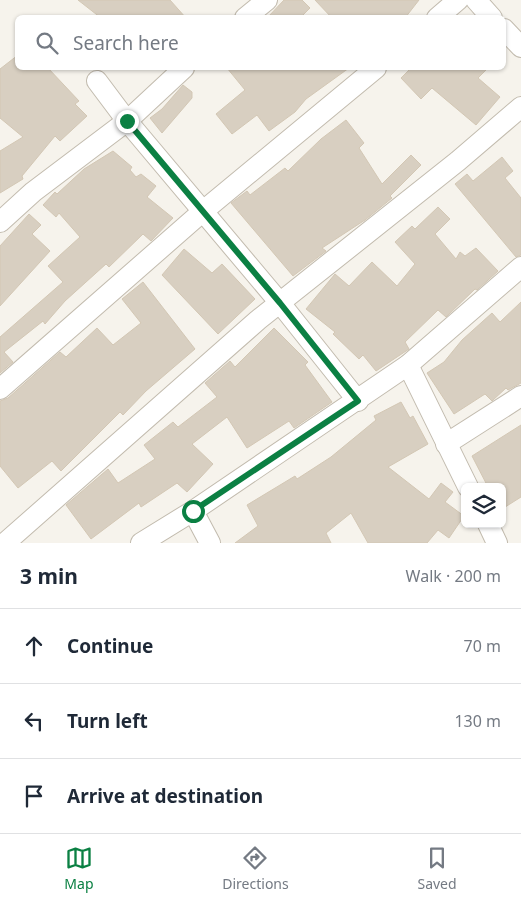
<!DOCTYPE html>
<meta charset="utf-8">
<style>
:root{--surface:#fff;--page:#f6f6f7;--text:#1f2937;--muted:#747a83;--line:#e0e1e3;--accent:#0b8043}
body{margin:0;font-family:"Noto Sans",sans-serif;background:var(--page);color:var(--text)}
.controls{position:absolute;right:15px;bottom:15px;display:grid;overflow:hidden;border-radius:8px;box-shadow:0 1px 4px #0004}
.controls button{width:45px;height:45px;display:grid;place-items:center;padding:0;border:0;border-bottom:1px solid var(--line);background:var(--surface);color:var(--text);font:25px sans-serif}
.stop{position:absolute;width:15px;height:15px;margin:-11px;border:4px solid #0b8043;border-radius:50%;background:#fff}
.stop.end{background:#0b8043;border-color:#fff;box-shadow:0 1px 5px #0008}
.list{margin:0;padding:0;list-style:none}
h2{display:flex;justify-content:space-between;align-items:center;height:65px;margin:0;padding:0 20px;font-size:21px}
h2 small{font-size:16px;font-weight:400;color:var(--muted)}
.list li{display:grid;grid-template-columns:32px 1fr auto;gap:15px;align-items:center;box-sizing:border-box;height:75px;padding:0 20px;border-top:1px solid var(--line)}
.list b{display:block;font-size:19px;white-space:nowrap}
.list em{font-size:16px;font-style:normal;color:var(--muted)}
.icon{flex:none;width:28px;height:28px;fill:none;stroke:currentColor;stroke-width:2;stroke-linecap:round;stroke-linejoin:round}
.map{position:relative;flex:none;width:521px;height:543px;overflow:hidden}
.search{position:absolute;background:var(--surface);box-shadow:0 1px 4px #0004;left:15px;right:15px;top:15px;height:55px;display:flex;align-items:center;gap:12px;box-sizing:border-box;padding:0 18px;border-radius:8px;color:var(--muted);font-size:19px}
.sheet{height:290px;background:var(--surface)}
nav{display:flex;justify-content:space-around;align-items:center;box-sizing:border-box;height:70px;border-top:1px solid var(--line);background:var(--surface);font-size:14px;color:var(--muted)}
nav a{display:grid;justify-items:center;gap:2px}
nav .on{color:var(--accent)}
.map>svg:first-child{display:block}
.building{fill:#d8cfc1;stroke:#d3c7b4}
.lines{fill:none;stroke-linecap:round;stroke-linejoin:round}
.minor-casing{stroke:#c2bbae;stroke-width:22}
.minor{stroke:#fff;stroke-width:20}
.route{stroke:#0b8043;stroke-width:6}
</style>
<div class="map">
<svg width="521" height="543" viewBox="0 0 521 543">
<rect width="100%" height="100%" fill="#f6f3ec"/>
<!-- building -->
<g class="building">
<path d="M78 0H170L186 18H101Z"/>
<path d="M284 0H302L310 8 300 18H267Z"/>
<path d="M315 0H419L405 18H332Z"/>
<path d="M18 55V68H48L79 101 75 104 87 116 60 141 55 136 22 176 23 179 0 193V151L23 137 0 118V69Z"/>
<path d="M227 68H349L306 99 295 112 269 131 257 115 232 134 216 114 245 90Z"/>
<path d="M411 68H488L478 78 500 97 476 125 432 88 421 99 401 78Z"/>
<path d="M183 85 192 92V98L162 133 150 118 162 109Z"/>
<path d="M346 120 364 143 359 148 382 184 411 155 421 165 390 196 392 198 365 220 322 248 326 251 293 276 231 203 247 191 250 195 285 168 288 171 321 139Z"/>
<path d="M113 151 132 167 130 170 136 177 141 174 156 186 147 197 173 218 151 241 143 234 109 267 106 264 65 301 45 324 43 321 4 352 13 362 0 373V337L63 282 48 266 80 237 59 213 56 217 43 205 55 192 57 194 84 169Z"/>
<path d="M502 157 513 171 505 178 521 198V255L516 257 455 184 467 174 473 181Z"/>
<path d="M438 207 450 219 435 234 456 259 460 252 465 256 476 248 498 271 477 290 475 289 446 317 438 310 405 342 409 349 376 371 363 355 359 359 333 334 335 332 306 309 335 274 349 286 372 262 397 286 415 264 395 242 412 226 415 229Z"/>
<path d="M29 214 41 225 32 234 50 251 0 306V246Z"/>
<path d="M184 249 212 273 222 264 255 299 218 334 162 275Z"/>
<path d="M143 282 195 349 146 391 123 415 120 412 61 471 52 461 18 488 0 466V401L8 398 60 352 66 357 97 328 113 345 141 323 122 299Z"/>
<path d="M521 302V383L508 390 506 388 492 401 485 394 454 414 427 373 444 362 462 340 492 313 500 322Z"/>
<path d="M274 328 308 362 305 365 332 402 294 428 289 421 247 448 227 417 192 444 213 464 187 492 177 483 141 507 139 503 91 539 66 505 108 469 118 483 155 459 144 445 173 422 178 427 217 397 205 383 230 361 235 367Z"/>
<path d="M401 402 410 418 413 416 428 444 388 467 429 499 441 483 453 492 445 502 464 516 449 538 438 530 427 543H368L351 513 326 533 331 543H235L258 526 247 505 295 476 297 479 331 457 376 420 374 416Z"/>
<path d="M521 425V497L502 509V487H488L472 456Z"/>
</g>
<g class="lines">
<defs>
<g id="minor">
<path d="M476 0 492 18"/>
<path d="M245 18 267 0"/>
<path d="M437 18 458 0"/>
<path d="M504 29 521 47"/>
<path d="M97 81 127 121 280 303 358 401"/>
<path d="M0 222 33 192 127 121 184 68"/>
<path d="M408 365 468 487"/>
<path d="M0 389 202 212 376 68"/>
<path d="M446 444 521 396"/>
<path d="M193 511 210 543"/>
<path d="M488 524 497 543"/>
<path d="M5 543 258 320 458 161 521 107"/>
<path d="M141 543 193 511 408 365 521 267"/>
</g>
</defs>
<!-- minor casing -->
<use href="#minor" class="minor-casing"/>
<!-- minor -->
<use href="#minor" class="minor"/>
</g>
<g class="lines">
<!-- route -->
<path class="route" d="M127 121 280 303 358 401 193 511"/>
</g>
</svg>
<div class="controls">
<button><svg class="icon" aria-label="layers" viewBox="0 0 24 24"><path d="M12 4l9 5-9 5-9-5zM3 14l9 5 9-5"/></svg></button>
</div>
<div class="stop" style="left:193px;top:511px"></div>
<div class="stop end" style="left:127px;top:121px"></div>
<div class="search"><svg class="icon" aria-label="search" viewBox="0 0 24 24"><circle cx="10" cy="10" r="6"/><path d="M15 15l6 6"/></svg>Search here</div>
</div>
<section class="sheet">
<h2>3 min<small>Walk · 200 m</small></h2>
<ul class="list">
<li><svg class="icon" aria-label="ahead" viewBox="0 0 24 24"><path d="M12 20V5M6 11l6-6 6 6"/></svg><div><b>Continue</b></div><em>70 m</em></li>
<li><svg class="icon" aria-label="left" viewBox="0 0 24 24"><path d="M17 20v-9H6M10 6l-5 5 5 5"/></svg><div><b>Turn left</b></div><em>130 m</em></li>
<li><svg class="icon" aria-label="arrive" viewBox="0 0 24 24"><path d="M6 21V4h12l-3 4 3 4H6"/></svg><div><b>Arrive at destination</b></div></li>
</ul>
</section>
<nav>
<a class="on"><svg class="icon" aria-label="map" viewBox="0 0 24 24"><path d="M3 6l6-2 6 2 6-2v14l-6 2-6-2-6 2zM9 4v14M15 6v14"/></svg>Map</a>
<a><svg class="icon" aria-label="directions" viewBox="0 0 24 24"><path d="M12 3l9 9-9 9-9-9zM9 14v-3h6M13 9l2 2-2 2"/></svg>Directions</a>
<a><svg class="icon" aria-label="saved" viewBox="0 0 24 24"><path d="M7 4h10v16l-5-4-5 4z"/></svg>Saved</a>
</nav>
